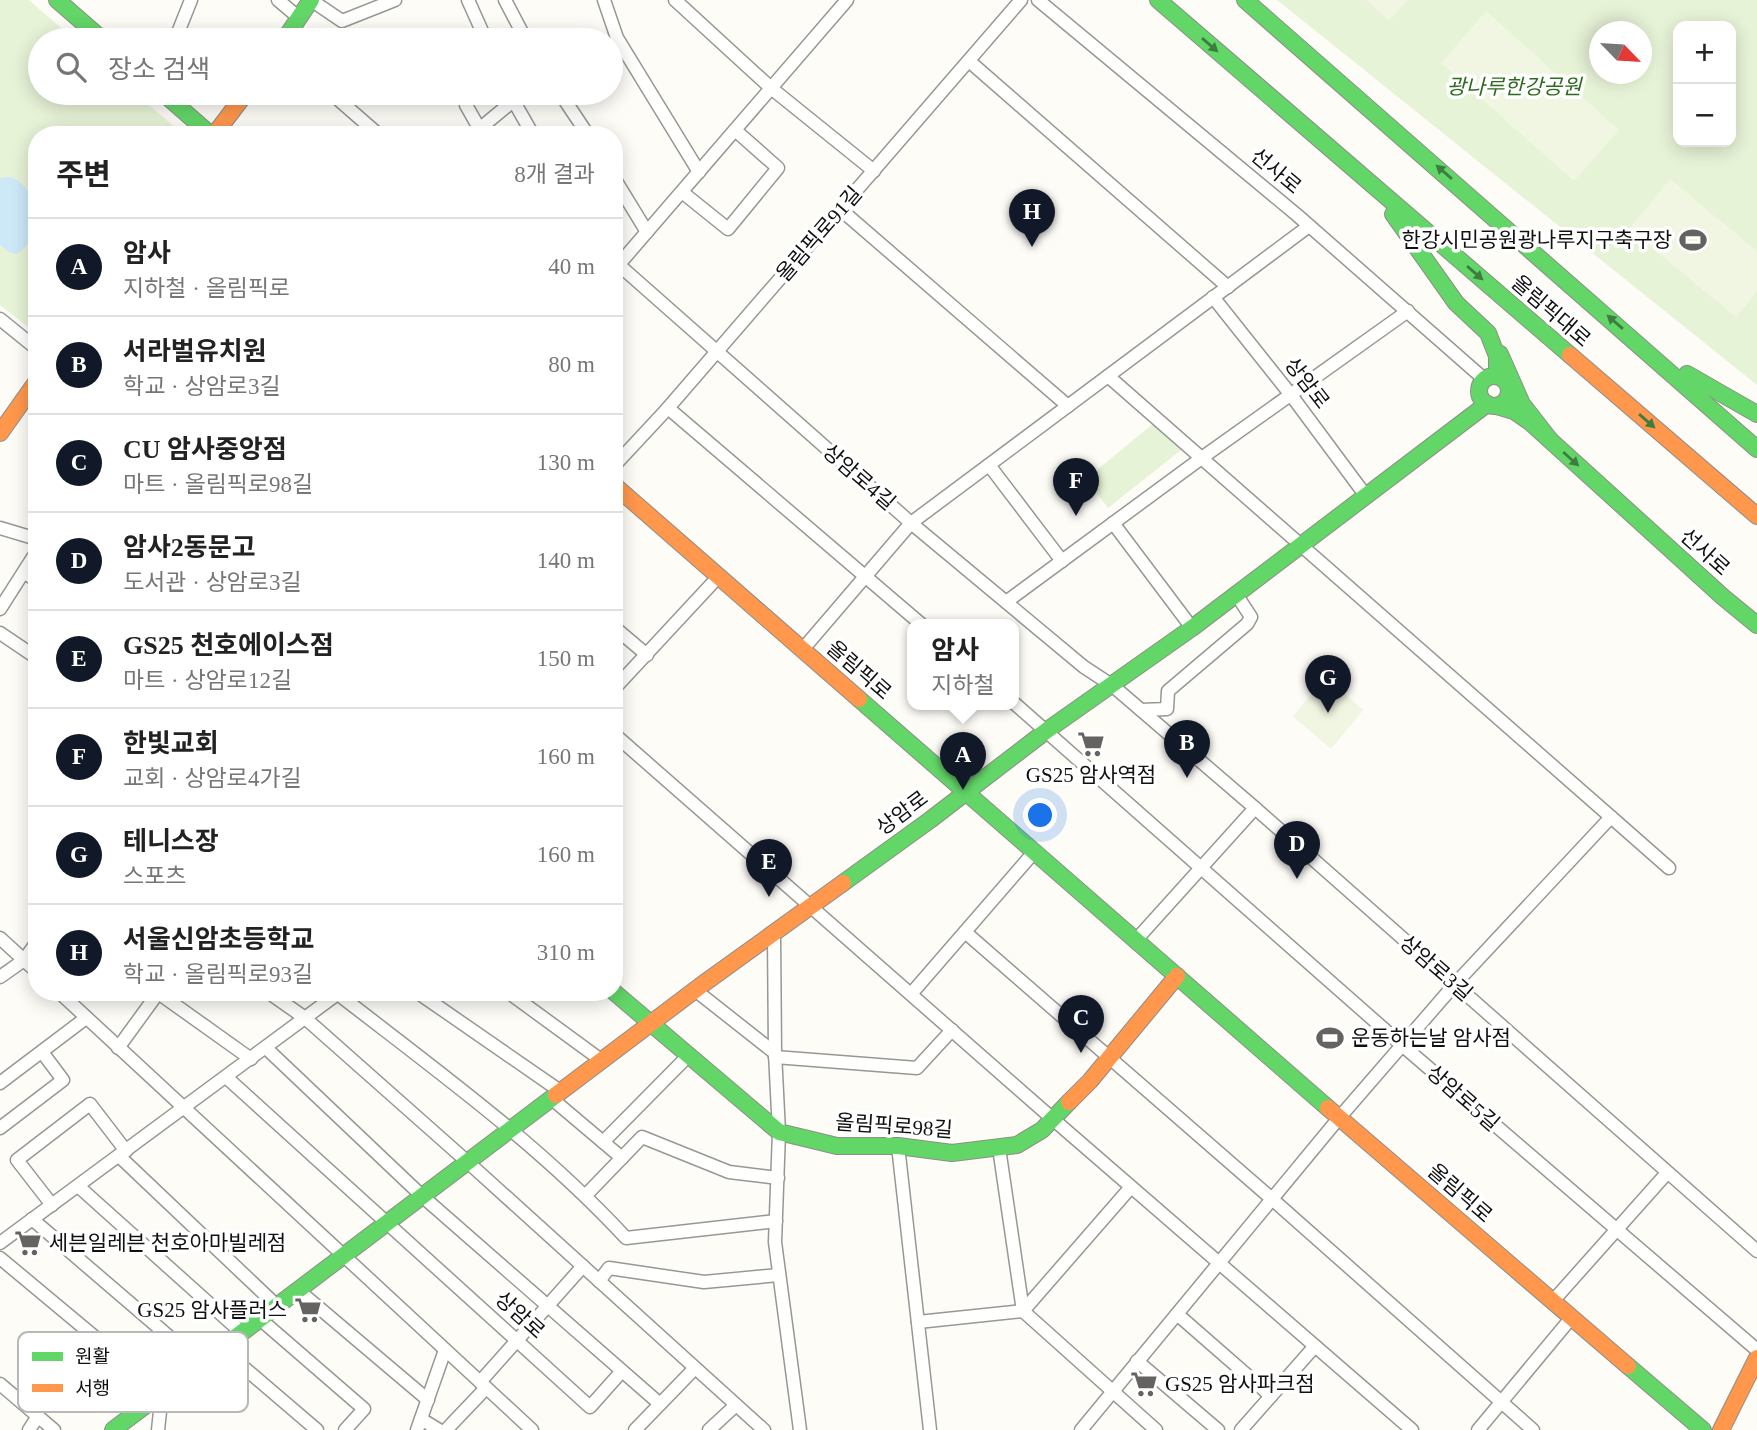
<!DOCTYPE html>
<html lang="ko">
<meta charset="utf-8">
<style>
:root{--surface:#fff;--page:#f2f2f2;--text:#222;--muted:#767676;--line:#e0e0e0;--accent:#111827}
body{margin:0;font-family:"Times New Roman","Noto Sans KR",serif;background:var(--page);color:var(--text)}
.controls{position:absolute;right:21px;top:21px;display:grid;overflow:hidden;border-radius:14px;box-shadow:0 4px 18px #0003}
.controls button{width:63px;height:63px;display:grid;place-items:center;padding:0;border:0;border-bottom:2px solid var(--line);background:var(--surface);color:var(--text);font:35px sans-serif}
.compass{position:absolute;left:1589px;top:21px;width:63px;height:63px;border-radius:50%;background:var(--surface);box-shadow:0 4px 18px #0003;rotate:115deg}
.you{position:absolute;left:1041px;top:816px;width:24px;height:24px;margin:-18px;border:5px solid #fff;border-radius:50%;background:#1a73e8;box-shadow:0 0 0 10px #1a73e833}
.badge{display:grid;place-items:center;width:46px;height:46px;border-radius:50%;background:var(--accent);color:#fff;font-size:23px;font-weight:700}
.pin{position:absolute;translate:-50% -58px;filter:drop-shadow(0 2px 4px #0008)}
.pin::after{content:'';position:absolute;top:37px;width:24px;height:21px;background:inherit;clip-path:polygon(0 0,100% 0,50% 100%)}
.popup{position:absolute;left:907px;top:619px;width:112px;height:91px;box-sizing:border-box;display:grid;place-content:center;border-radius:14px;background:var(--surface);filter:drop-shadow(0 2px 5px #0005);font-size:23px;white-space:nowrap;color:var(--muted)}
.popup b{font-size:26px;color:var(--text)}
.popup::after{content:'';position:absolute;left:50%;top:100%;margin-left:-14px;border:14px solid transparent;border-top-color:var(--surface)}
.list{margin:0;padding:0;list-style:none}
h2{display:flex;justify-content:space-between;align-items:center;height:91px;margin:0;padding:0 28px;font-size:30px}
h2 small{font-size:23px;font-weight:400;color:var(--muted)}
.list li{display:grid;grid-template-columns:46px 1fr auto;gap:21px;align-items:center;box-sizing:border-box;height:98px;padding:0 28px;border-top:2px solid var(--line)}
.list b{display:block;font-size:26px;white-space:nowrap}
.list p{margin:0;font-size:23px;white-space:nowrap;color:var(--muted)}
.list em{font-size:23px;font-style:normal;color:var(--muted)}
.icon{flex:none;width:38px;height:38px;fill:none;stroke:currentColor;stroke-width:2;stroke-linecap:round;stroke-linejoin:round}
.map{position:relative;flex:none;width:1757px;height:1430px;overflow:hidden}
.search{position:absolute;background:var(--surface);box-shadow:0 4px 18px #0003;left:28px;top:28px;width:595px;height:77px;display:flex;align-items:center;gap:18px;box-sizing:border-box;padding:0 24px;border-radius:38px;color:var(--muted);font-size:26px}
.panel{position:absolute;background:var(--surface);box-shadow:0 4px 18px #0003;left:28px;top:126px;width:595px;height:875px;border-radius:28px}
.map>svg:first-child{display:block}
.green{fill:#e7f3d7;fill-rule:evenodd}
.pitch{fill:#f0f6e1}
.water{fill:#cde8f7}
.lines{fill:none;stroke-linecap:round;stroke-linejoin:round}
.street-casing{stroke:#979795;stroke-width:15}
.fast-casing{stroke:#8e8d8b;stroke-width:18}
.slow-casing{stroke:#8e8d8b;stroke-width:18}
.street{stroke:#fffffe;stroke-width:12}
.fast{stroke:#63d668;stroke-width:16}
.slow{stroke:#ff974d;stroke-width:16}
.oneway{fill:#3e7d41}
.labels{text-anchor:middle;stroke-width:7;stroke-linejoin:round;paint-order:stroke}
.park-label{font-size:21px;font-style:italic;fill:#2f6b1f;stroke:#fff}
.street-label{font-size:21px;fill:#111;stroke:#fff}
.poi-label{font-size:21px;fill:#111;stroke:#fff;text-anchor:start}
.key{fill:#fff;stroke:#b8b8b8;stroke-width:2}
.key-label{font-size:19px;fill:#111}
</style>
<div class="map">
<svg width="1757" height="1430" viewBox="0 0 1757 1430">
<rect width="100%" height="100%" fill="#fdfcf7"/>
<!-- green -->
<g class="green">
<path d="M0 0H29L75 40H40V93H135L184 135H37V334L0 305Z"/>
<path d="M1277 0H1757V385ZM1678 26H1731V142H1678ZM1600 32H1642V74H1600Z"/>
<path d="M1154 423 1181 450 1108 508 1086 479Z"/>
</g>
<!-- pitch -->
<g class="pitch">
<path d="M1366 0H1408L1389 21Z"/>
<path d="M1486 11 1619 130 1574 181 1441 63Z"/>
<path d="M1670 179 1757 251V292L1736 317 1629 229Z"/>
<path d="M1326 677 1363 710 1331 749 1293 716Z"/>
</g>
<!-- water -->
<path class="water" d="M7 177C40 179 41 245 16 254L9 252 0 245V178Z"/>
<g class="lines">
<defs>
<g id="street">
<path d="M278 0 298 17"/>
<path d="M311 0 342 21 395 0"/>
<path d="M468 0 486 40"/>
<path d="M505 0 526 40"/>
<path d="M604 0 617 38 699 172"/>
<path d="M675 0 771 88 874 171"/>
<path d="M1038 0 1297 215 1484 379"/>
<path d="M175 40 191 0"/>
<path d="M969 61 1228 287"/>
<path d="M331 93 379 135"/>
<path d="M467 93 466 105 479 128"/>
<path d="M509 93 533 135"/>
<path d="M560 93 588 135"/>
<path d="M472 135 513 101"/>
<path d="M614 178 647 232"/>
<path d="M682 192 728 229 778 168 735 130"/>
<path d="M840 209 1068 406"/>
<path d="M614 258 619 265 911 523 1084 667 1113 686 1255 808 1757 1251"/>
<path d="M614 270 847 0"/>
<path d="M1213 297 1291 395 1366 496"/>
<path d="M0 319 37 349"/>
<path d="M668 408 921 624"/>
<path d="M989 465 1062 561"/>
<path d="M614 466 668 408 1021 0"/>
<path d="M1113 523 1192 628"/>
<path d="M0 528 37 539"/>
<path d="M24 572 37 581"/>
<path d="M1006 602 1203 457 1408 311"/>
<path d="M0 609 37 551"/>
<path d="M614 627 647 655"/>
<path d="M0 633 37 658"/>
<path d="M803 649 911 523 1309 226"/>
<path d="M614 689 719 576"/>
<path d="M1014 703 1402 1045 1757 1350"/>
<path d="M1141 710 1167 709 1168 691 1247 624 1251 617 1236 594"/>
<path d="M614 734 1054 1120 1412 1430"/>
<path d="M1611 817 1669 868"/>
<path d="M965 932 1272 1199 1533 1430"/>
<path d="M774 934 775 1053 779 1132 775 1242 800 1430"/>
<path d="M0 938 37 972"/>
<path d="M1136 940 1255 808"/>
<path d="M0 977 24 960 37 942"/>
<path d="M695 990 775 1053"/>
<path d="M59 992 532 1430"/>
<path d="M157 992 251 1059"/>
<path d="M268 992 305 1018 471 1165 764 1430"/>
<path d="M417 992 560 1091"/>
<path d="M508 992 601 1060"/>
<path d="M338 994C437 1071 540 1145 626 1238L776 1221"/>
<path d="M911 994 1035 851"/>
<path d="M118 1048 158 993"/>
<path d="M266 1048 422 1196 660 1404"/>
<path d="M775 1057 917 1068 952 1030"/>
<path d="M226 1077 590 1407 622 1371"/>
<path d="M0 1083 86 1018"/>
<path d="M551 1098 622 1158"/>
<path d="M0 1128 63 1080 42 1052"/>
<path d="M603 1142 688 1056"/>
<path d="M898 1146 930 1430"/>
<path d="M999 1148 1023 1311 1156 1430"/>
<path d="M119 1156 277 1306"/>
<path d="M78 1186 242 1333"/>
<path d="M586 1195 642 1137 729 1172 778 1178"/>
<path d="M52 1205 17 1160 90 1104 126 1151"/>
<path d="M32 1219 201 1364"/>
<path d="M0 1243 340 992"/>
<path d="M0 1258 162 1393 158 1430"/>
<path d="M599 1281 609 1268 704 1282 779 1275"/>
<path d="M298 1290 428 1400"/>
<path d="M1553 1301 1667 1173"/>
<path d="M1177 1314 1271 1396"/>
<path d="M260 1319 364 1409 345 1430"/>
<path d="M918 1322 1023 1311 1131 1187"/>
<path d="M221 1348 317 1430"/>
<path d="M1137 1361 1218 1430"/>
<path d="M480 1382 583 1266"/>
<path d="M0 1384 54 1430"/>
<path d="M421 1419 439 1430"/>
<path d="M29 1430 38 1416"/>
<path d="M417 1430 445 1350"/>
<path d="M446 1430 486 1388"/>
<path d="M635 1430 695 1368"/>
<path d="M709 1430 736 1405"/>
<path d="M1081 1430 1339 1118 1455 984 1611 817 1108 376"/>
<path d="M1241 1430 1315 1346"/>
<path d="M1478 1430 1572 1317"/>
</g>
<g id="fast">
<path d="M57 0 103 40"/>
<path d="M1158 0 1570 355"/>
<path d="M1245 0 1757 449"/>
<path d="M284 40 311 0"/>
<path d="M163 93 211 135"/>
<path d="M1393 214 1456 303 1488 333 1497 356V376"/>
<path d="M1500 354 1522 404 1550 440"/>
<path d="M1687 374 1757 414"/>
<circle cx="1494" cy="391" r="15"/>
<path d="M1497 406 1514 411 1530 422 1723 597 1757 625"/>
<path d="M859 699 1328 1108"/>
<path d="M843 883 930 820 1046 731 1192 628 1487 404"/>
<path d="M614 992 779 1132 837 1146H898L952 1153 1017 1145 1042 1130 1069 1102"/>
<path d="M1628 1366 1703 1430"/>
<path d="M113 1430 556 1095"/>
</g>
<g id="slow">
<path d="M214 135 246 93"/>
<path d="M1570 355 1757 516"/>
<path d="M0 433 37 381"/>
<path d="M614 485 859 699"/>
<path d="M556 1095 703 984 843 883"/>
<path d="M1069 1102 1090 1081 1177 976"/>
<path d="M1328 1108 1628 1366"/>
<path d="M1721 1430 1757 1358"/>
</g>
</defs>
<!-- street casing -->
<use href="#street" class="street-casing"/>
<!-- fast casing -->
<use href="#fast" class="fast-casing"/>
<!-- slow casing -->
<use href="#slow" class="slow-casing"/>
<!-- street -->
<use href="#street" class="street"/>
<!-- fast -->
<use href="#fast" class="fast"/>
<!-- slow -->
<use href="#slow" class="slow"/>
</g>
<!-- one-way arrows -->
<defs><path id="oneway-solid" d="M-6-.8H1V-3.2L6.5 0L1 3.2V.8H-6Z" transform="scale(1.75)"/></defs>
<g class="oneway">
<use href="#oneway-solid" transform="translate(1210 45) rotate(41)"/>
<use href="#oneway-solid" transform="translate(1444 172) rotate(-139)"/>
<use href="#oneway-solid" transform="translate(1475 273) rotate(41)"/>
<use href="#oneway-solid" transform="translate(1615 322) rotate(-139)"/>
<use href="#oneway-solid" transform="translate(1647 421) rotate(41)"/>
<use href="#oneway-solid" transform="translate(1571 459) rotate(42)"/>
</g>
<!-- icons -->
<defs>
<symbol id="stadium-bare" viewBox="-9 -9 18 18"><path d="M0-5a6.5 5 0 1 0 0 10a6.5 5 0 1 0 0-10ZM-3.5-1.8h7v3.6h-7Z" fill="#646362" stroke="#fff" stroke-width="2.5" paint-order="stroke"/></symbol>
<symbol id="supermarket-bare" viewBox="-9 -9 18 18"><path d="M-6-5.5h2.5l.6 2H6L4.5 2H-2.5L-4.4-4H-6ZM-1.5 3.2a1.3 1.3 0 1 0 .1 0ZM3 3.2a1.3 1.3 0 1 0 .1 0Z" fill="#646362" stroke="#fff" stroke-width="2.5" paint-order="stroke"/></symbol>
</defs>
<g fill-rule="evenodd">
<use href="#stadium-bare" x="1674" y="221" width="38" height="38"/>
<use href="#supermarket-bare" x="1072" y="725" width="38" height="38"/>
<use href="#stadium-bare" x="1311" y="1019" width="38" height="38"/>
<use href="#supermarket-bare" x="9" y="1224" width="38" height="38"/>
<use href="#supermarket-bare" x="289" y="1291" width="38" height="38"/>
<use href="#supermarket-bare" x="1125" y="1365" width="38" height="38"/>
</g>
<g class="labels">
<!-- park labels -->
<g class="park-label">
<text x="1514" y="94">광나루한강공원</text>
</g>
<!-- street labels -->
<g class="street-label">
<text transform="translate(1276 171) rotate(40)" y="7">선사로</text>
<text transform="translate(819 234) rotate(-49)" y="7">올림픽로91길</text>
<text transform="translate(1551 311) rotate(41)" y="7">올림픽대로</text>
<text transform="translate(1307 383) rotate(52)" y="7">상암로</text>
<text transform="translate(859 477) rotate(41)" y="7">상암로4길</text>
<text transform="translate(1705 552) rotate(42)" y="7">선사로</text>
<text transform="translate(859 670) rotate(41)" y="7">올림픽로</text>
<text transform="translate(902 813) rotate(-37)" y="7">상암로</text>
<text transform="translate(1436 968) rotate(41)" y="7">상암로3길</text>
<text transform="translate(1463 1098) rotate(41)" y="7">상암로5길</text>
<text transform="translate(894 1126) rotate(4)" y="7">올림픽로98길</text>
<text transform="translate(1460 1193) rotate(41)" y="7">올림픽로</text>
<text transform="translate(520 1315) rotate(42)" y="7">상암로</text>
</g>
<!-- poi labels -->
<g class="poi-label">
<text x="1672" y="247" text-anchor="end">한강시민공원광나루지구축구장</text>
<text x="1091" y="782" text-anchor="middle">GS25 암사역점</text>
<text x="1351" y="1045">운동하는날 암사점</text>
<text x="49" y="1250">세븐일레븐 천호아마빌레점</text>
<text x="287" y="1317" text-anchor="end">GS25 암사플러스</text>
<text x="1165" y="1391">GS25 암사파크점</text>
</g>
</g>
<!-- legend -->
<rect x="18" y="1332" width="230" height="80" rx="10" class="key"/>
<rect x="32" y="1352" width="31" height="9" fill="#63d668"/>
<rect x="32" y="1384" width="31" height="8" fill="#ff974d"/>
<g class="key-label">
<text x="75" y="1363">원활</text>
<text x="75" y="1395">서행</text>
</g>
</svg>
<div class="controls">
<button>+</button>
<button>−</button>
</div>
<svg class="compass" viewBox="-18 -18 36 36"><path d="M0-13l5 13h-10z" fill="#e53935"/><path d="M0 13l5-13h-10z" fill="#767676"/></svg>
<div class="you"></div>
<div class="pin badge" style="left:963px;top:790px">A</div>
<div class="popup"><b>암사</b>지하철</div>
<div class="pin badge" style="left:1187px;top:778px">B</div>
<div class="pin badge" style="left:1081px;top:1053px">C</div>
<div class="pin badge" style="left:1297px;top:879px">D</div>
<div class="pin badge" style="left:769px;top:897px">E</div>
<div class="pin badge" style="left:1076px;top:516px">F</div>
<div class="pin badge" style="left:1328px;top:713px">G</div>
<div class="pin badge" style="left:1032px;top:247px">H</div>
<div class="search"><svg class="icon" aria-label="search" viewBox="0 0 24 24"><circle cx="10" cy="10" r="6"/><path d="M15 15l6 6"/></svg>장소 검색</div>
<section class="panel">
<h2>주변<small>8개 결과</small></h2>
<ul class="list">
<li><span class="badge">A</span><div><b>암사</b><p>지하철 · 올림픽로</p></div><em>40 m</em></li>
<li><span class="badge">B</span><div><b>서라벌유치원</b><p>학교 · 상암로3길</p></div><em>80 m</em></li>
<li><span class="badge">C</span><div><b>CU 암사중앙점</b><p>마트 · 올림픽로98길</p></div><em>130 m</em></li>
<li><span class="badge">D</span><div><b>암사2동문고</b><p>도서관 · 상암로3길</p></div><em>140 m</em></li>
<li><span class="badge">E</span><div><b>GS25 천호에이스점</b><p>마트 · 상암로12길</p></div><em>150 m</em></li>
<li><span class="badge">F</span><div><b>한빛교회</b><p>교회 · 상암로4가길</p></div><em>160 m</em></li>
<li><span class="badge">G</span><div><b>테니스장</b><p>스포츠</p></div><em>160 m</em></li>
<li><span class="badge">H</span><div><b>서울신암초등학교</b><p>학교 · 올림픽로93길</p></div><em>310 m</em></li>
</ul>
</section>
</div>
